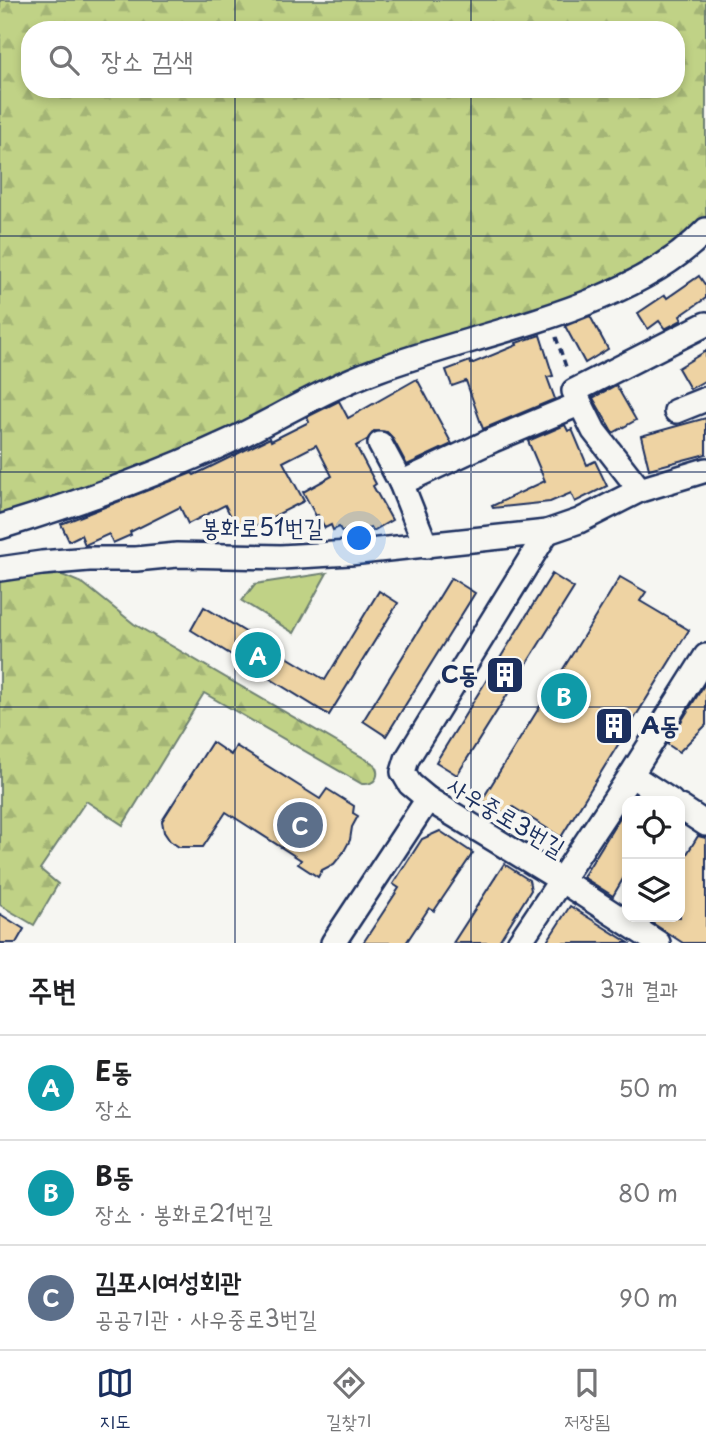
<!DOCTYPE html>
<html lang="ko">
<meta charset="utf-8">
<style>
:root{--surface:#fff;--page:#f2f2f2;--text:#202124;--muted:#757577;--line:#e0e0e0;--accent:#1b2f5e}
body{margin:0;font-family:"Playpen Sans","Poor Story",sans-serif;background:var(--page);color:var(--text)}
.controls{position:absolute;right:21px;bottom:21px;display:grid;overflow:hidden;border-radius:14px;box-shadow:0 4px 10px #0003}
.controls button{width:63px;height:63px;display:grid;place-items:center;padding:0;border:0;border-bottom:2px solid var(--line);background:var(--surface);color:var(--text);font:35px sans-serif}
.you{position:absolute;left:360px;top:539px;width:24px;height:24px;margin:-18px;border:5px solid #fff;border-radius:50%;background:#1a73e8;box-shadow:0 0 0 10px #1a73e833}
.badge{display:grid;place-items:center;width:46px;height:46px;border-radius:50%;background:var(--accent);color:#fff;font-size:23px;font-weight:700}
.pin{position:absolute;translate:-50% -50%;border:4px solid #fff;box-shadow:0 2px 7px #0006}
.list{margin:0;padding:0;list-style:none}
h2{display:flex;justify-content:space-between;align-items:center;height:91px;margin:0;padding:0 28px;font-size:30px}
h2 small{font-size:23px;font-weight:400;color:var(--muted)}
.list li{display:grid;grid-template-columns:46px 1fr auto;gap:21px;align-items:center;box-sizing:border-box;height:105px;padding:0 28px;border-top:2px solid var(--line)}
.list b{display:block;font-size:26px;white-space:nowrap}
.list p{margin:0;font-size:23px;white-space:nowrap;color:var(--muted)}
.list em{font-size:23px;font-style:normal;color:var(--muted)}
.icon{flex:none;width:38px;height:38px;fill:none;stroke:currentColor;stroke-width:2;stroke-linecap:round;stroke-linejoin:round}
.map{position:relative;flex:none;width:706px;height:943px;overflow:hidden}
.search{position:absolute;background:var(--surface);box-shadow:0 4px 10px #0003;left:21px;right:21px;top:21px;height:77px;display:flex;align-items:center;gap:18px;box-sizing:border-box;padding:0 24px;border-radius:28px;color:var(--muted);font-size:26px}
.sheet{height:406px;background:var(--surface)}
nav{display:flex;justify-content:space-around;align-items:center;box-sizing:border-box;height:98px;border-top:2px solid var(--line);background:var(--surface);font-size:19px;color:var(--muted)}
nav a{display:grid;justify-items:center;gap:4px}
nav .on{color:var(--accent)}
.map>svg:first-child{display:block}
.forest{fill:url(#forest-firs);stroke:#6e8072;stroke-width:2;fill-rule:evenodd}
.park{fill:#c0d286;stroke:#6e8072;stroke-width:2}
.building{fill:#eed3a3;stroke:#1b2f5e;stroke-width:2}
.lines{fill:none;stroke-linecap:round;stroke-linejoin:round}
.minor-casing{stroke:#1b2f5e;stroke-width:28}
.path{stroke:#1b2f5e;stroke-width:3.5;stroke-dasharray:7 5;stroke-linecap:butt}
.minor{stroke:#f6f6f2;stroke-width:23}
.grid{fill:none;stroke:#1b2f5e;stroke-width:2;stroke-opacity:0.55}
.labels{text-anchor:middle;stroke-width:7;stroke-linejoin:round;paint-order:stroke}
.street-label{font-size:24px;fill:#1b2f5e;stroke:#f6f6f2}
.poi-label{font-size:24px;font-weight:bold;fill:#1b2f5e;stroke:#f6f6f2;text-anchor:end}
</style>
<div class="map">
<svg width="706" height="943" viewBox="0 0 706 943">
<defs>
<pattern id="forest-firs" width="22" height="20" patternUnits="userSpaceOnUse" patternTransform="scale(1.75)"><rect width="22" height="20" fill="#c0d286"/><path d="M5 1l3.5 6h-7zM16 11l3.5 6h-7z" fill="#a4b576"/></pattern>
</defs>
<rect width="100%" height="100%" fill="#f6f6f2"/>
<filter id="ink" filterUnits="userSpaceOnUse"><feTurbulence type="fractalNoise" baseFrequency=".0143" numOctaves="2"/><feDisplacementMap in="SourceGraphic" scale="14" xChannelSelector="R" yChannelSelector="G"/><feConvolveMatrix kernelMatrix="1 2 1 2 8 2 1 2 1" color-interpolation-filters="sRGB"/></filter>
<g filter="url(#ink)">
<!-- forest -->
<g class="forest">
<path d="M0 0H706V221L639 273 197 448 0 520ZM30 30H676V89H30Z"/>
<path d="M0 571 55 572 84 584 134 624 374 764C381 775 376 785 362 784L204 693 123 825 86 801 40 869 58 884 34 925 0 905Z"/>
</g>
<!-- park -->
<path class="park" d="M327 573 294 633 242 601 255 584Z"/>
<!-- building -->
<g class="building">
<path d="M699 276 706 286V298L680 316 682 320 665 329 659 321 648 329 638 313 665 295 667 298Z"/>
<path d="M590 316 608 349 585 363 565 326Z"/>
<path d="M540 335 553 376 547 377 555 399 483 429 466 381 452 386 446 370 470 361 471 364 517 345 516 343Z"/>
<path d="M706 351V380L690 389 678 368Z"/>
<path d="M417 379 452 444 407 465 392 437 387 432 374 431 367 440 356 446 376 484 373 486 392 520 373 531 370 527 361 532 359 528 352 532 350 528 342 532 339 527 333 530 331 525 325 528 318 515 316 516 303 492 332 476 316 445 283 462 304 501 255 526 253 522 244 527 242 523 236 526 225 505 188 524 180 507 130 532 131 535 113 543 109 534 85 545 81 535 69 541 61 524 192 473 194 475 270 438 271 441 309 422 307 417 339 401 348 418Z"/>
<path d="M616 385 636 420 613 433 593 398Z"/>
<path d="M706 418V454L649 469 641 436Z"/>
<path d="M565 425 568 431 572 429 587 465 595 461 607 486 575 502 571 493 550 502 493 508 492 506 545 481 528 441Z"/>
<path d="M552 574 574 588 457 775 436 762Z"/>
<path d="M620 577 646 592 640 601 689 630 561 837 513 807 507 815 482 800Z"/>
<path d="M451 578 475 593 386 736 363 721Z"/>
<path d="M379 591 398 603 329 715 191 630 204 607 325 680Z"/>
<path d="M706 682V725L679 752 667 744Z"/>
<path d="M212 742 231 755 236 746 320 799 327 789 354 806 353 813 358 816 352 827 350 840 343 853 334 864 322 870 318 877 298 864 301 860 226 812 203 847H179L170 841 164 832 162 821Z"/>
<path d="M627 806V872L613 896 583 877Z"/>
<path d="M440 831 473 853 434 911 429 908 406 943H363L399 888 393 884 422 839Z"/>
<path d="M698 836 706 838V943H683L643 917H680V865Z"/>
<path d="M504 864 529 880 531 890 498 943H453Z"/>
<path d="M570 906 629 943H546Z"/>
<path d="M0 914 24 929 16 943H0Z"/>
</g>
<g class="lines">
<defs>
<g id="minor">
<path d="M676 411 706 399"/>
<path d="M380 444 401 483 426 546"/>
<path d="M401 483 493 440 579 404"/>
<path d="M640 490 594 431 574 391 706 324"/>
<path d="M0 527C79 503 159 474 234 439 281 416 327 388 377 370 478 332 631 310 706 230"/>
<path d="M0 569 42 563 89 559H136L177 555 281 557 350 553 547 532 579 521 640 490 706 470"/>
<path d="M631 775 671 801"/>
<path d="M428 799 410 784 403 772 407 759 547 532"/>
<path d="M680 807 706 824"/>
<path d="M333 943 428 799 561 880 658 943"/>
<path d="M519 943 631 775 706 656"/>
</g>
</defs>
<!-- minor casing -->
<use href="#minor" class="minor-casing"/>
<!-- path -->
<path class="path" d="M556 337 567 370"/>
<!-- minor -->
<use href="#minor" class="minor"/>
</g>
</g>
<!-- grid -->
<path class="grid" d="M235 0V30M471 0V30M235 89V943M471 89V943M0 236H706M0 472H706M0 707H706"/>
<!-- icons -->
<defs>
<symbol id="building-square" viewBox="-11 -11 22 22"><rect x="-9" y="-9" width="18" height="18" rx="4" fill="#1b2f5e" stroke="#f6f6f2"/><path d="M-4-6H4V6H1V3H-1V6H-4ZM-2.5-4.3h1.7v1.8h-1.7ZM.8-4.3h1.7v1.8H.8ZM-2.5-1h1.7V.8h-1.7ZM.8-1h1.7V.8H.8Z" fill="#fff"/></symbol>
</defs>
<g fill-rule="evenodd">
<use href="#building-square" x="483" y="653" width="44" height="44"/>
<use href="#building-square" x="592" y="704" width="44" height="44"/>
</g>
<g class="labels">
<!-- street labels -->
<g class="street-label">
<text x="262" y="536">봉화로51번길</text>
<text transform="translate(506 817) rotate(31)" y="8">사우중로3번길</text>
</g>
<!-- poi labels -->
<g class="poi-label">
<text x="478" y="683">C동</text>
<text x="641" y="734" text-anchor="start">A동</text>
</g>
</g>
</svg>
<div class="controls">
<button><svg class="icon" aria-label="locate" viewBox="0 0 24 24"><circle cx="12" cy="12" r="6"/><path d="M12 2v4M12 18v4M2 12h4M18 12h4"/></svg></button>
<button><svg class="icon" aria-label="layers" viewBox="0 0 24 24"><path d="M12 4l9 5-9 5-9-5zM3 14l9 5 9-5"/></svg></button>
</div>
<div class="you"></div>
<div class="pin badge" style="left:258px;top:655px;background:#0f9aa8">A</div>
<div class="pin badge" style="left:564px;top:696px;background:#0f9aa8">B</div>
<div class="pin badge" style="left:300px;top:825px;background:#5c6f8a">C</div>
<div class="search"><svg class="icon" aria-label="search" viewBox="0 0 24 24"><circle cx="10" cy="10" r="6"/><path d="M15 15l6 6"/></svg>장소 검색</div>
</div>
<section class="sheet">
<h2>주변<small>3개 결과</small></h2>
<ul class="list">
<li><span class="badge" style="background:#0f9aa8">A</span><div><b>E동</b><p>장소</p></div><em>50 m</em></li>
<li><span class="badge" style="background:#0f9aa8">B</span><div><b>B동</b><p>장소 · 봉화로21번길</p></div><em>80 m</em></li>
<li><span class="badge" style="background:#5c6f8a">C</span><div><b>김포시여성회관</b><p>공공기관 · 사우중로3번길</p></div><em>90 m</em></li>
</ul>
</section>
<nav>
<a class="on"><svg class="icon" aria-label="map" viewBox="0 0 24 24"><path d="M3 6l6-2 6 2 6-2v14l-6 2-6-2-6 2zM9 4v14M15 6v14"/></svg>지도</a>
<a><svg class="icon" aria-label="directions" viewBox="0 0 24 24"><path d="M12 3l9 9-9 9-9-9zM9 14v-3h6M13 9l2 2-2 2"/></svg>길찾기</a>
<a><svg class="icon" aria-label="saved" viewBox="0 0 24 24"><path d="M7 4h10v16l-5-4-5 4z"/></svg>저장됨</a>
</nav>
